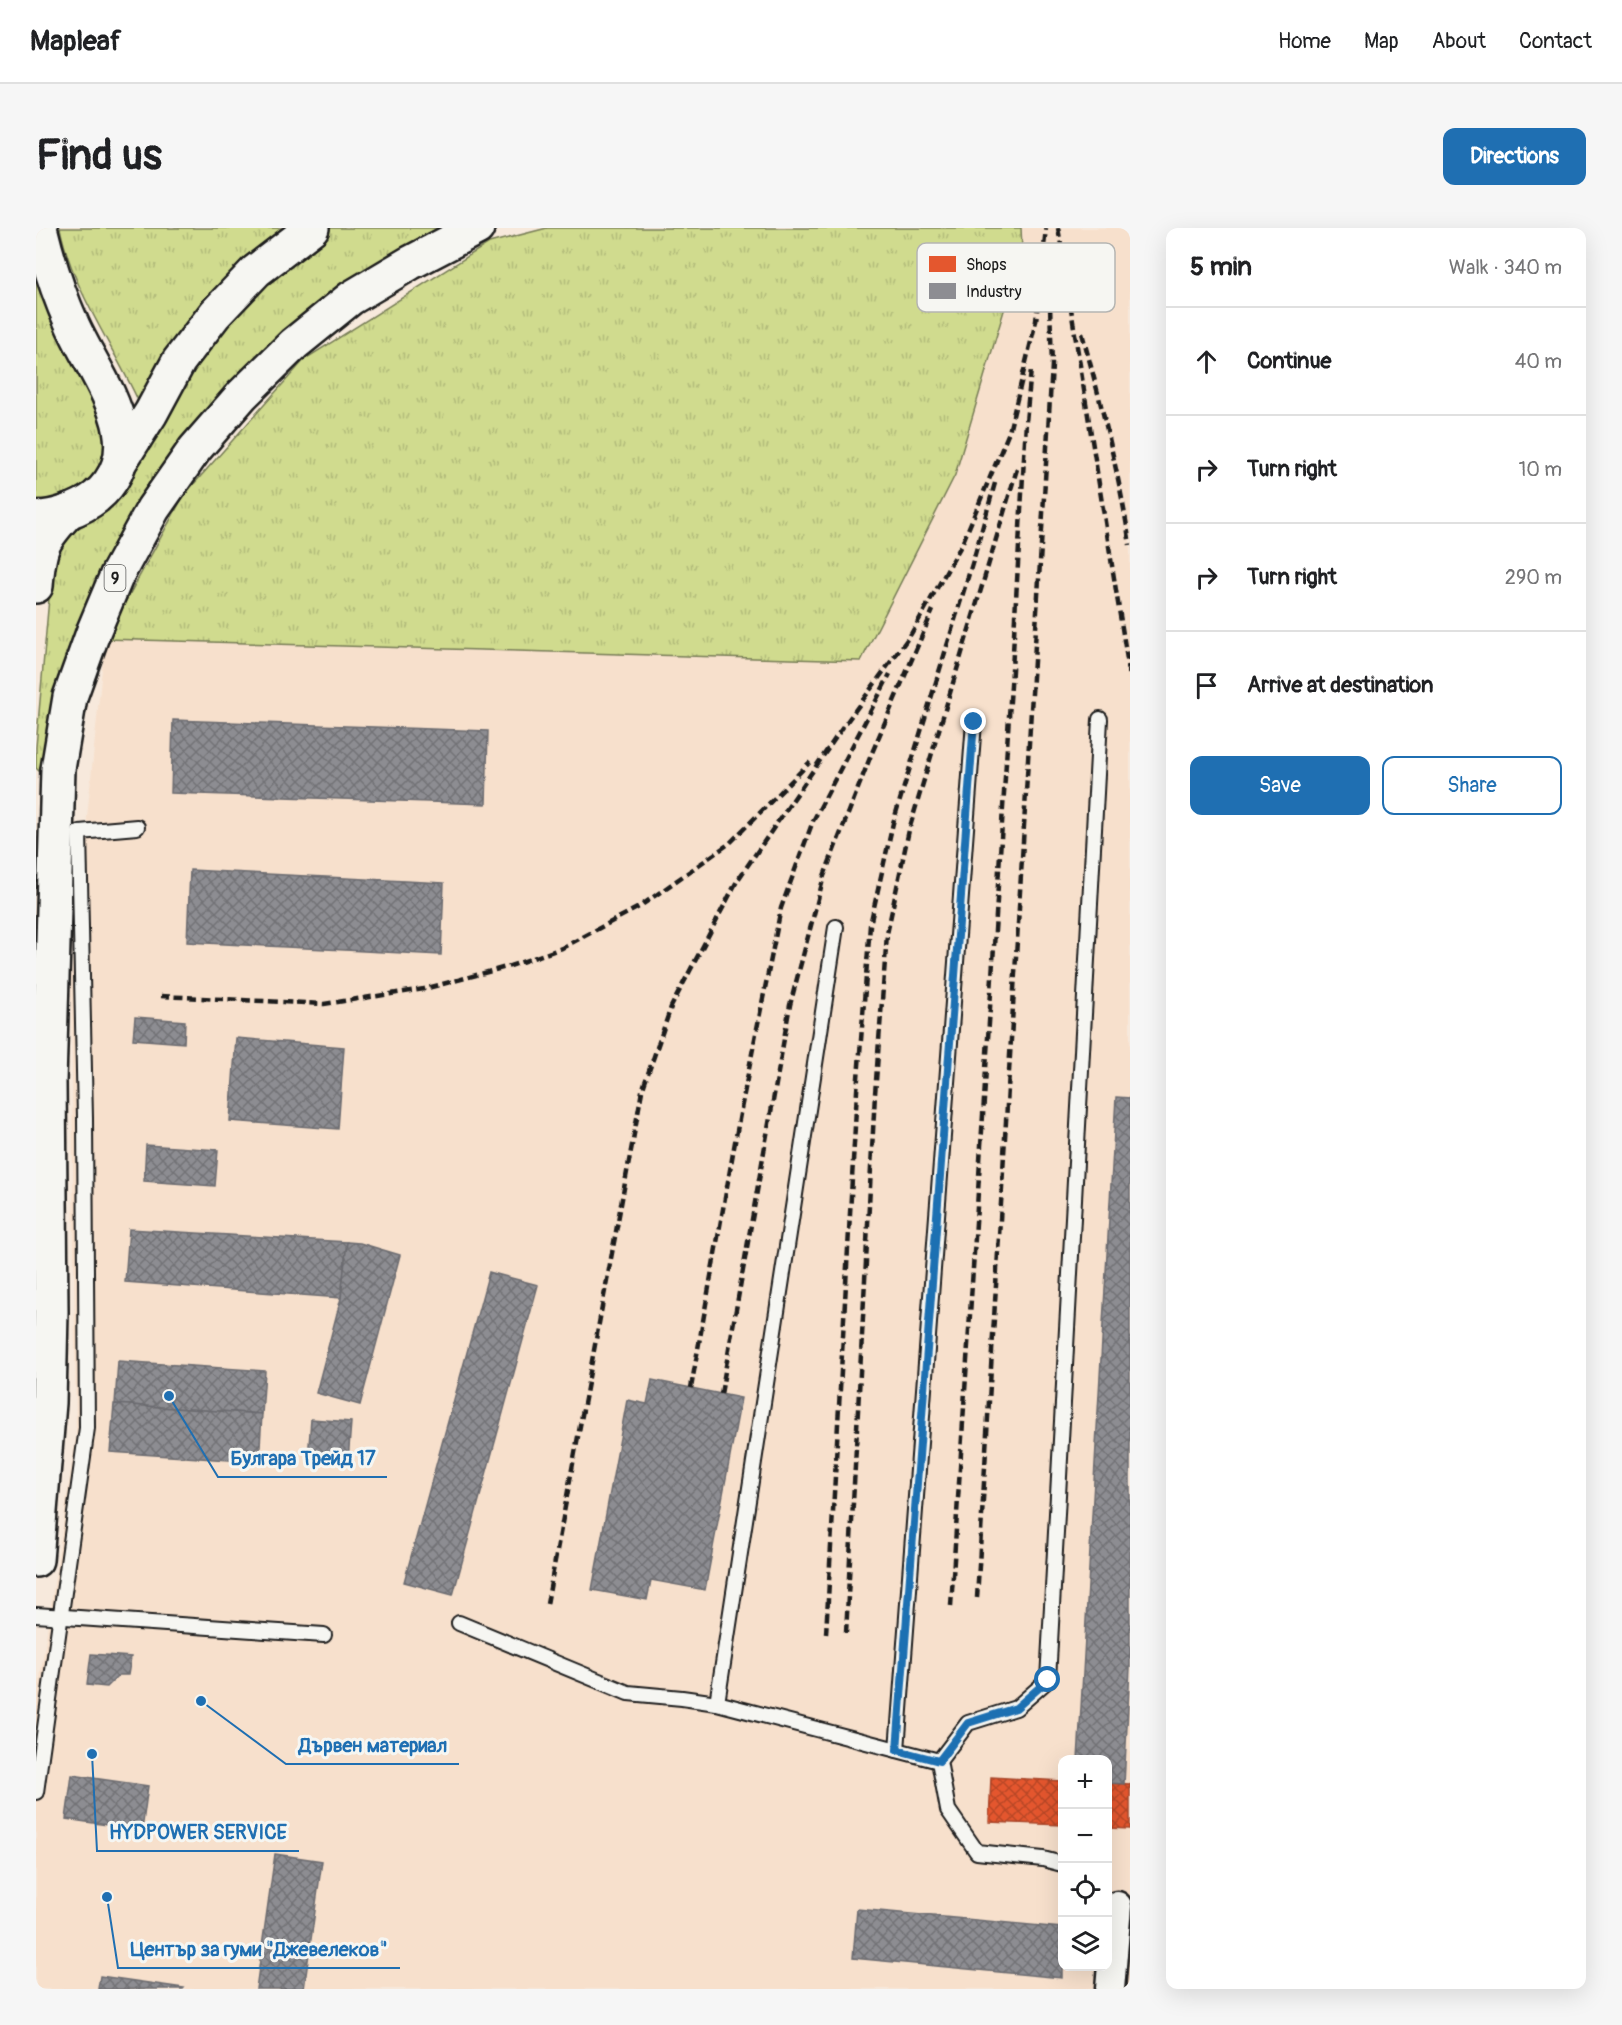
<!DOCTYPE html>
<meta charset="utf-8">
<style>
:root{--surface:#fff;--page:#f6f6f6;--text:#202124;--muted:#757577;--line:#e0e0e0;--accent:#1f6fb2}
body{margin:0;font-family:Pangolin,sans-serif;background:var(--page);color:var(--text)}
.controls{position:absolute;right:18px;bottom:18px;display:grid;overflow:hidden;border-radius:12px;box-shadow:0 6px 24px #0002}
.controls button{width:54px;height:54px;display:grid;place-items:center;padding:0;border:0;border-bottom:2px solid var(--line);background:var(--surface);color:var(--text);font:30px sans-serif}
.stop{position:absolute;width:18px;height:18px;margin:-14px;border:4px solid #1f6fb2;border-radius:50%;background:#fff}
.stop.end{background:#1f6fb2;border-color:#fff;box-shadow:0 2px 6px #0008}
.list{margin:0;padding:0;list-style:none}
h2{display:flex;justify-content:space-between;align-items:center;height:78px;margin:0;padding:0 24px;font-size:26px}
h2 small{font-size:20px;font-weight:400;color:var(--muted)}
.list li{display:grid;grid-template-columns:39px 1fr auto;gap:18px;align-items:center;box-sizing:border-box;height:108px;padding:0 24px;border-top:2px solid var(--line)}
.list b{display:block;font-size:22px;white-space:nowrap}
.list em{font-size:20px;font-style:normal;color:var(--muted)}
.actions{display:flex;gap:12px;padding:18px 24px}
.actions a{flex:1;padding:14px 0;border:2px solid var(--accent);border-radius:12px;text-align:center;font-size:21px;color:var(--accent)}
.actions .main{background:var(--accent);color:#fff}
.icon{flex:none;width:33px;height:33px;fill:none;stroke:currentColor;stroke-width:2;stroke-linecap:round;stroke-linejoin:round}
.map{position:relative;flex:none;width:1094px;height:1761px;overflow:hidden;border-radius:12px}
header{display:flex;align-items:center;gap:36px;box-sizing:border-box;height:84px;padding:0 30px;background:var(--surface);border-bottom:2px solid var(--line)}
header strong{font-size:28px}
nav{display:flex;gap:33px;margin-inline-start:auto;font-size:21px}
.intro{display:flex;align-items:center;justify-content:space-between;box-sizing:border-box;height:144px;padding:0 36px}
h1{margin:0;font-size:42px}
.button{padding:15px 27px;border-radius:12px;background:var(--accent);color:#fff;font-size:21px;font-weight:700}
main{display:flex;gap:36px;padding:0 36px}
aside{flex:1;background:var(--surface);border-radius:12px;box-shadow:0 6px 24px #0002}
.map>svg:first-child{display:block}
.built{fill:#f7e0cc;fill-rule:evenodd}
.grass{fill:url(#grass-tufts);stroke:#767c55;stroke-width:1.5}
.shops{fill:url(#shops-cross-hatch);stroke:#a84529;stroke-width:1.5}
.industry{fill:url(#industry-cross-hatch);stroke:#6b6b6f;stroke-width:1.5}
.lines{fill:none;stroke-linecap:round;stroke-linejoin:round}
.lane-casing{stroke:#1c1c1c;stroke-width:18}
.street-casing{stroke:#1c1c1c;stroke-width:33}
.highway-casing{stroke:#1c1c1c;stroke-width:38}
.lane{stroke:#f6f6f2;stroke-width:14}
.street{stroke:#f6f6f2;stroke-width:28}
.highway{stroke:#f6f6f2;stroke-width:33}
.rail{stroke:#1c1c1c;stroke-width:4.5;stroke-dasharray:9 4.5;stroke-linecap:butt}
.route{stroke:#1f6fb2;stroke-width:8}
.labels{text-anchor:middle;stroke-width:6;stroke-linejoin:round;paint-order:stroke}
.shield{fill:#f6f6f2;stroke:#5d5d5c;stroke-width:1.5}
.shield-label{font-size:16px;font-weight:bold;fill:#1c1c1c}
.key{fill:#f6f6f2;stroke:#b5b5b2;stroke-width:1.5}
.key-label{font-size:16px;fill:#1c1c1c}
.leader{fill:none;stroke:#1f6fb2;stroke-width:2}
.callout-dot{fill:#1f6fb2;stroke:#f6f6f2;stroke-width:2}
.callout-label{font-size:20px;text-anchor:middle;font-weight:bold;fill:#1f6fb2;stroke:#f6f6f2;stroke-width:6;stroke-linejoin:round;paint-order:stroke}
</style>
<header>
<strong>Mapleaf</strong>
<nav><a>Home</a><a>Map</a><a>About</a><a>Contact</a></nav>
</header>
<div class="intro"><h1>Find us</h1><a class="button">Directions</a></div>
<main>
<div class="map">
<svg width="1094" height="1761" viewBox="0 0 1094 1761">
<defs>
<pattern id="grass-tufts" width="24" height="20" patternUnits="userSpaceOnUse" patternTransform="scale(1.5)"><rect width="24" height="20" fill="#d0db8e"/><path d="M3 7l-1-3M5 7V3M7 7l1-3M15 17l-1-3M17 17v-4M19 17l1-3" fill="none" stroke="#b2bb7a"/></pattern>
<pattern id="shops-cross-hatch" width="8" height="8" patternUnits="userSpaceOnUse" patternTransform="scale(1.5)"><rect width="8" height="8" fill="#e4572e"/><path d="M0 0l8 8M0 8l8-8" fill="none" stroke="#b84726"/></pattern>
<pattern id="industry-cross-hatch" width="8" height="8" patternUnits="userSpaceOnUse" patternTransform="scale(1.5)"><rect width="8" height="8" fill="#8d8d92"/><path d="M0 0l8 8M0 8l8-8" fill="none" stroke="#727276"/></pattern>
</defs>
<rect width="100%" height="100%" fill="#f7e9dc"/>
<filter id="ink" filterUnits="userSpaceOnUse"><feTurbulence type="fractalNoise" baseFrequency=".0167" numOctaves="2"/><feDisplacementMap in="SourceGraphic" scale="12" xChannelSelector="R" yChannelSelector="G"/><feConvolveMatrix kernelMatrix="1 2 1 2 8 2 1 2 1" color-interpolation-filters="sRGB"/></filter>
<g filter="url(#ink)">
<!-- built -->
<path class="built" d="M985 0H1094V1761H0V1477L40 1208 35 748 69 411 825 433 919 247 986 22ZM1026 1532H1072V1738H1026Z"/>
<!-- grass -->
<g class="grass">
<path d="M24 0H253L106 181C80 121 37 65 24 0Z"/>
<path d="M293 0H420L148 218 11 540 4 544 0 540V519L17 324 27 309 70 284 99 244 140 160 180 97 279 8Z"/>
<path d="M511 0H985L986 22 919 247 825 433 69 411 148 267 269 131 453 15Z"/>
<path d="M0 49 25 105 71 194 70 221 58 248 38 265 17 272 0 271Z"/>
</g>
<!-- shops -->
<g class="shops">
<path d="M955 1549 1026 1553V1597L953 1594Z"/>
<path d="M1072 1555 1094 1556V1601L1072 1600Z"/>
</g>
<!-- industry -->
<g class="industry">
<path d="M137 492 452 503 450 576 135 565Z"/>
<path d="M154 642 408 655 405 727 151 714Z"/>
<path d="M99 789 149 793 148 815 97 811Z"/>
<path d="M200 810 308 819 302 901 194 893Z"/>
<path d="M1080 869 1094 870V1440L1088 1556 1072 1555V1532H1042Z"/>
<path d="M110 917 182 922 179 958 108 953Z"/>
<path d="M93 1001 311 1014 305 1070 89 1054Z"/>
<path d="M311 1014 324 1015 364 1027 324 1177 280 1165 305 1070Z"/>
<path d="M453 1044 502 1057 417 1367 368 1354Z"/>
<path d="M82 1133 229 1143 226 1186 79 1176Z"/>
<path d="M616 1152 705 1170 669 1362 615 1352 611 1372 556 1362 591 1172 611 1176Z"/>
<path d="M78 1176 226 1186 223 1234 74 1224Z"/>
<path d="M275 1191 315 1194 312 1233 272 1230Z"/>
<path d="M55 1426 95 1429 92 1447H83L71 1459 51 1457Z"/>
<path d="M36 1547 112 1558 106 1602 30 1591Z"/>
<path d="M239 1626 286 1633 268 1761H220Z"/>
<path d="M821 1681 1026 1700V1750L817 1730Z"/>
<path d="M64 1748 148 1760 147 1761H62Z"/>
</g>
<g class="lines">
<defs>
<g id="lane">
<path d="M0 1387 288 1407"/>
<path d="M423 1395 592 1465 646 1470 681 1475 903 1533 912 1582 941 1624 1007 1631 1026 1636"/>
<path d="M681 1475 800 699"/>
<path d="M861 1522 938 494"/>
<path d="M903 1533 932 1495 980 1480 1012 1452 1064 491"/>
<path d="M0 1564 51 1200 49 890 43 604 101 599"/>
</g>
<path id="street" d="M1074 1761 1081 1678"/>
<g id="highway">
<path d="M85 232 115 185 143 133 179 86 220 43 276 0"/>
<path d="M0 290C19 290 45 281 60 269 120 218 59 149 36 96 22 65 12 33 4 0"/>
<path d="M0 358C3 318 6 312 33 283"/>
<path d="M0 1332 13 1175 15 1084 13 854 22 541 34 469 58 402 81 347 117 281 159 221 206 167 258 116 315 70 374 35 441 0"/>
</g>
</defs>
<!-- lane casing -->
<use href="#lane" class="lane-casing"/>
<!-- street casing -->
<use href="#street" class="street-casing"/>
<!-- highway casing -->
<use href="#highway" class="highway-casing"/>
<!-- lane -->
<use href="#lane" class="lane"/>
<!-- street -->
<use href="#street" class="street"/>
<!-- highway -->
<use href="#highway" class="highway"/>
<!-- rail -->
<g class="rail">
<path d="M1022 0 1030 44"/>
<path d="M1028 37 1094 450"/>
<path d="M1046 105C1065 175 1083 245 1094 317"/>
<path d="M125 768 288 776 388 761 474 738 526 720 603 679 694 615 774 534"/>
<path d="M655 1160 704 886 745 680 777 593 854 446"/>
<path d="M685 1166 754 777 788 648 835 527 897 382"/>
<path d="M941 1370 1016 137 1013 48"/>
<path d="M511 1376 606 863 635 779 701 653 807 499 875 406 926 316 973 204 1000 93 1010 0"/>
<path d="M915 1378 976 442 990 194 995 141"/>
<path d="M810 1405 839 866 851 706 873 602 981 241"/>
<path d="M790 1406 821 863 834 697 857 595 939 326 959 255"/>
</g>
</g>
</g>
<g class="lines" filter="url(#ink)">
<!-- route -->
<path class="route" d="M938 494 861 1522 903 1533 932 1495 980 1480 1012 1452"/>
</g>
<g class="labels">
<!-- shield labels -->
<rect class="shield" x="68.5" y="337" width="21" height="26" rx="4.5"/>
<g class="shield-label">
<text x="79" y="356">9</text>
</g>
</g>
<!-- legend -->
<rect x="881" y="15" width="198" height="69" rx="9" class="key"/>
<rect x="893" y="28" width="27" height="16" fill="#e4572e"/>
<rect x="893" y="55" width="27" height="16" fill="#8d8d92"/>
<g class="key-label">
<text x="930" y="42">Shops</text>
<text x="930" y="69">Industry</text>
</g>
<!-- callouts -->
<path class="leader" d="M133 1168L182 1249H351M165 1473L250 1536H423M56 1526L61 1623H263M71 1669L82 1740H364"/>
<g class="callout-dot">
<circle cx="133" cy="1168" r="6"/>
<circle cx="165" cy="1473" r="6"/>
<circle cx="56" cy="1526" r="6"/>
<circle cx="71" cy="1669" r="6"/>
</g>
<g class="callout-label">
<text x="267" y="1237">Булгара Трейд 17</text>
<text x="337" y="1524">Дървен материал</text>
<text x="162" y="1611">HYDPOWER SERVICE</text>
<text x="223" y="1728">Център за гуми "Джевелеков"</text>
</g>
</svg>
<div class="controls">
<button>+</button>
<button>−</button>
<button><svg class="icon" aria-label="locate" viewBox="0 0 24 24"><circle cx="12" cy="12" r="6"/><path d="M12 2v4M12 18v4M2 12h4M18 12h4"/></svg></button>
<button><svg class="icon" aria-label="layers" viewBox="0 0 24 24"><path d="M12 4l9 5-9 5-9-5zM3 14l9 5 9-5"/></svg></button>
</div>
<div class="stop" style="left:1012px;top:1452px"></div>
<div class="stop end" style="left:938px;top:494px"></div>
</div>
<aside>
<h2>5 min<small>Walk · 340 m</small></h2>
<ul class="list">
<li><svg class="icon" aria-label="ahead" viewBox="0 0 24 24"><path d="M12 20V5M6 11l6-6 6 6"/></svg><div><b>Continue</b></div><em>40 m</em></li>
<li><svg class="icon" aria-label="right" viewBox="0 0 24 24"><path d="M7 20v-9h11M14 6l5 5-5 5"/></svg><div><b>Turn right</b></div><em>10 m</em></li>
<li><svg class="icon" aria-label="right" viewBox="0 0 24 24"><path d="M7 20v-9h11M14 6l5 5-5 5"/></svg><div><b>Turn right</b></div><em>290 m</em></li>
<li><svg class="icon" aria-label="arrive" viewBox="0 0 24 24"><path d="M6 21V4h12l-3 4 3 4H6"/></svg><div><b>Arrive at destination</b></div></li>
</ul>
<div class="actions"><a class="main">Save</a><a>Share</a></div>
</aside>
</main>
